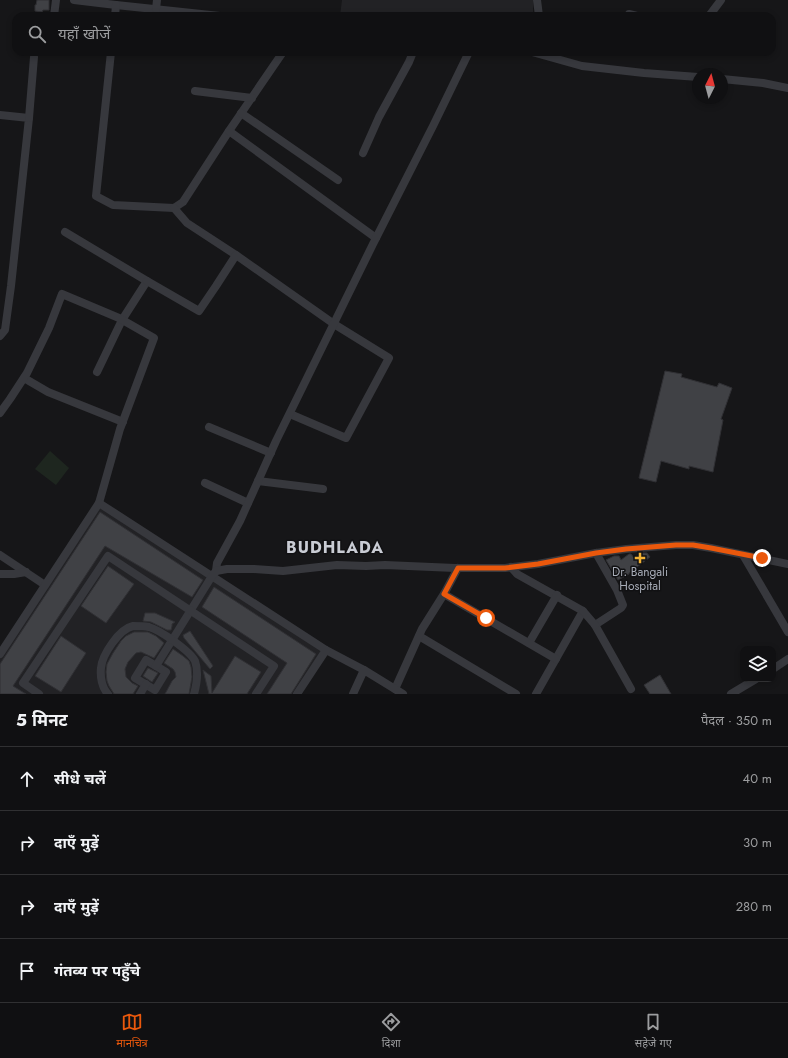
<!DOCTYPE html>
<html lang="hi">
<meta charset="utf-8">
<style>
:root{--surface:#101012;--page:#19191b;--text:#f1f3f6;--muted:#9c9d9f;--line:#303032;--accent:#ea580c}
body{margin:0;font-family:Jost,"Noto Sans Devanagari",sans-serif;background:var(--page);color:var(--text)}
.controls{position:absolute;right:12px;bottom:12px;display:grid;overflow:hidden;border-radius:8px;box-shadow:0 2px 6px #0003}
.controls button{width:36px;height:36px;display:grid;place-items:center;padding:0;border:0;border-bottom:1px solid var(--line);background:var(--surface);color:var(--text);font:20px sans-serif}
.compass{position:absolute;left:692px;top:68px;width:36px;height:36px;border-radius:50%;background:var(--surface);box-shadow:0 2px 6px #0003;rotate:6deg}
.stop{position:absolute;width:12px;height:12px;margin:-9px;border:3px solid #ea580c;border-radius:50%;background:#fff}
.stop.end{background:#ea580c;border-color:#fff;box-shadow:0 1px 4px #0008}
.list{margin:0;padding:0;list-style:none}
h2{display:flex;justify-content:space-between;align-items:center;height:52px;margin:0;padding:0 16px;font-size:17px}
h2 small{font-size:13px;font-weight:400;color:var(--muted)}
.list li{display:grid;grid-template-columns:26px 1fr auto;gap:12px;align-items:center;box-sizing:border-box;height:64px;padding:0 16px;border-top:1px solid var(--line)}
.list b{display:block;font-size:15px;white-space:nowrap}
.list em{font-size:13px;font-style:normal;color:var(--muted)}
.icon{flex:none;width:22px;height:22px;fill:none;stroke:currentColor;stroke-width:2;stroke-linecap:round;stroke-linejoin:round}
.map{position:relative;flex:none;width:788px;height:694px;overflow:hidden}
.search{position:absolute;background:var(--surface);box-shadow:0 2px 6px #0003;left:12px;right:12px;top:12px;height:44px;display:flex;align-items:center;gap:10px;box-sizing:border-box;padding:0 14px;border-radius:12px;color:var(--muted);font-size:15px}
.sheet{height:308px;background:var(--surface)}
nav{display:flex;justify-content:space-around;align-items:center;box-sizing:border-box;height:56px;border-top:1px solid var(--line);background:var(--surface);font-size:11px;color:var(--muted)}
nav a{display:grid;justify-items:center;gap:2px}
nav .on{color:var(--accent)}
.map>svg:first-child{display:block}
.built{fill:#222225}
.green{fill:#1e261f}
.building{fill:#404145;stroke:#303034}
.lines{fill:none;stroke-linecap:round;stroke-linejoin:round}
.minor{stroke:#37383d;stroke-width:8}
.route{stroke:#ea580c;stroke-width:5}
.poi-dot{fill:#f2b134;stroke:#111113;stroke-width:1.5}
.labels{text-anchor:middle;stroke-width:3;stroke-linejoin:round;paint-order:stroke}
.poi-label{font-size:12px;fill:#a8adb8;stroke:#111113}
.district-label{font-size:16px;font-weight:bold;letter-spacing:1px;fill:#c9ccd4;stroke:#111113}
</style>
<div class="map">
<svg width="788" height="694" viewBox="0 0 788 694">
<rect width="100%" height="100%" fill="#161618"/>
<!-- built -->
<g class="built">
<path d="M342 0H533V16H501L484 12 482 16H340Z"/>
<path d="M99 504 325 650 296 694H0V655Z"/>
</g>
<!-- green -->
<path class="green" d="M50 451 69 468 56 485 35 469Z"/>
<!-- building -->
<g class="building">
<path d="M37 0H49V10H43L42 12 35 11V5H36Z"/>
<path d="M665 371 682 374 681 377 717 387 719 383 732 388 721 419 723 420 713 472 689 466V469L661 461 656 482 639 478Z"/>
<path d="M100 512 203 580 192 597 105 546 13 686 26 694H0V664Z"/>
<path d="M640 553H647L650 557 629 573V574L618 580 606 560 614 556H619L621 560 629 554H631L634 558Z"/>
<path d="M108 566 134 584 106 623 81 606Z"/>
<path d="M214 587 316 654 291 694H267L287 663 202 607Z"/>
<path d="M145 613H155L175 622 172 624V626L171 630H167L151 622 143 621Z"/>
<path d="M190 631 213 666 210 669 184 638 183 635Z"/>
<path d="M134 632H148L156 636 164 643 154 658 141 652 136 653 128 662 125 669 126 677 132 683 138 686 133 694H114L109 686 107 681 106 672 107 664 113 653 121 641 126 636Z"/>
<path d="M61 636 86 653 61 692 35 676Z"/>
<path d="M173 649 183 656 189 661 191 667 192 677 189 694H165L172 681 176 677 175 672 173 669 164 663Z"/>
<path d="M235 656 261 672 247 694H209L203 670 211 676 212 693Z"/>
<path d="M148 668 158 673 152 682 143 676Z"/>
<path d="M660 675 671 694H650L644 685Z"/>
</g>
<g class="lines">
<!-- minor -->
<g class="minor">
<path d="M74 0 116 5 220 16"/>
<path d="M537 0 539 16"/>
<path d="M156 9 157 0"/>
<path d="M629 14 637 16"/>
<path d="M54 16 56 0"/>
<path d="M115 16 116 5"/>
<path d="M709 16 721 0"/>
<path d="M111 52 96 196 113 205 174 208 183 202 229 131 283 52"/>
<path d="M532 52 582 66 644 73 698 77"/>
<path d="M722 79 763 83 788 88"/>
<path d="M195 91 252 98"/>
<path d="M241 113 338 180"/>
<path d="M0 115 29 118 11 286 5 330 0 336"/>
<path d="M29 118 34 57"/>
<path d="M229 131 376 238"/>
<path d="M363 153 379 117 409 62 413 52"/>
<path d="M174 208 187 223 236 255"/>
<path d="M65 232 147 281 122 320 97 372"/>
<path d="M147 281 199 311 216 286 236 255 334 324 389 358 346 438 290 414"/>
<path d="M24 378 48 392 123 422"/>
<path d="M0 413 10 399 27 373 49 328 62 294 119 318 154 338 120 429 99 503"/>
<path d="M209 427 271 453"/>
<path d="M258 481 323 489"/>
<path d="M205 483 248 503"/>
<path d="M596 553 617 590 623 605 621 608 595 625 631 689"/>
<path d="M0 555 45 585"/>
<path d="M743 555 788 632"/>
<path d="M511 567 517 574 583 611 536 694"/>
<path d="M216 571 217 563 240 521 276 441 373 244 433 126 469 52"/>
<path d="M0 574H14L26 572"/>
<path d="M444 594 458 568"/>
<path d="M583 611 595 625"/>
<path d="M419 636 516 694"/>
<path d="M529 643 557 595"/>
<path d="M326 650 364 670"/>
<path d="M0 654 99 503 326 650 297 694"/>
<path d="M146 660 166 672 155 690 135 678Z"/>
<path d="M156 666 212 576 216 571 227 569H254L283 571 337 565 366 566 385 565 455 568H505L538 564 596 553 626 549 676 545H693L711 548 788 564"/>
<path d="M773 669 788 659"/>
<path d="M395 689 422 629 444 594 556 659"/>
<path d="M39 694 23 683 108 556 274 666 256 694"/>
<path d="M108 694C102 688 100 677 101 668 102 655 119 629 133 626 138 626 144 626 149 627 160 630 190 651 195 661 199 672 197 683 194 694"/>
<path d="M140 694 146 684"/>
<path d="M353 694 364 670 403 694"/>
<path d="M731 694 756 679"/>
</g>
</g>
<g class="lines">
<!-- route -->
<path class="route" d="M486 618 444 594 458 568H505L538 564 596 553 626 549 676 545H693L711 548 762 558"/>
</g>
<!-- markers -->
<path class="poi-dot" d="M638 552h4v4h4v4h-4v4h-4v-4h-4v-4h4z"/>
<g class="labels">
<!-- poi labels -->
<g class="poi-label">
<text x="640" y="576">Dr. Bangali<tspan x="640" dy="14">Hospital</tspan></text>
</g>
<!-- district labels -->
<g class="district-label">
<text x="335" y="553">BUDHLADA</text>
</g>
</g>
</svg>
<div class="controls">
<button><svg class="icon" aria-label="layers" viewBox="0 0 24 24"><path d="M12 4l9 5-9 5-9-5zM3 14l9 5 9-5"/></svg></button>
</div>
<svg class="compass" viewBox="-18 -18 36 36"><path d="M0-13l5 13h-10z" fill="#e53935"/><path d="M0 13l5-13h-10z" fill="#9c9d9f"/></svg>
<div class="stop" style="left:486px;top:618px"></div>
<div class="stop end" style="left:762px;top:558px"></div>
<div class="search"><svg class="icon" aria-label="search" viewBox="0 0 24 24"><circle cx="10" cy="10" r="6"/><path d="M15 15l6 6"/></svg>यहाँ खोजें</div>
</div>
<section class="sheet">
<h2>5 मिनट<small>पैदल · 350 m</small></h2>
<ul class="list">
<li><svg class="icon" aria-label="ahead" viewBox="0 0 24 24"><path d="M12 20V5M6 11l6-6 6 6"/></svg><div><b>सीधे चलें</b></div><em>40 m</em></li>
<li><svg class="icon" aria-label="right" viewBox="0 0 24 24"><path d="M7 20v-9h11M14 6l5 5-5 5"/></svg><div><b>दाएँ मुड़ें</b></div><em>30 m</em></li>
<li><svg class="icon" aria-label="right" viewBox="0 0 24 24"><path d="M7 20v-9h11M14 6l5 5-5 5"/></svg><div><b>दाएँ मुड़ें</b></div><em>280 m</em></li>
<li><svg class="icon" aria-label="arrive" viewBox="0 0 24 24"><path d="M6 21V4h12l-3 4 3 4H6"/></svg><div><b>गंतव्य पर पहुँचे</b></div></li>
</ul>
</section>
<nav>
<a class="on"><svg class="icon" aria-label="map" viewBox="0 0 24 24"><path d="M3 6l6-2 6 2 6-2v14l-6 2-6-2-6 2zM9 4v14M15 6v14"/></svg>मानचित्र</a>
<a><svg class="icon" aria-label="directions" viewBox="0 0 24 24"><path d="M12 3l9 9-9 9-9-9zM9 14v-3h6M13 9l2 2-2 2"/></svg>दिशा</a>
<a><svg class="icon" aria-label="saved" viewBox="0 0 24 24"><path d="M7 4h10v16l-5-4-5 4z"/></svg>सहेजे गए</a>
</nav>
